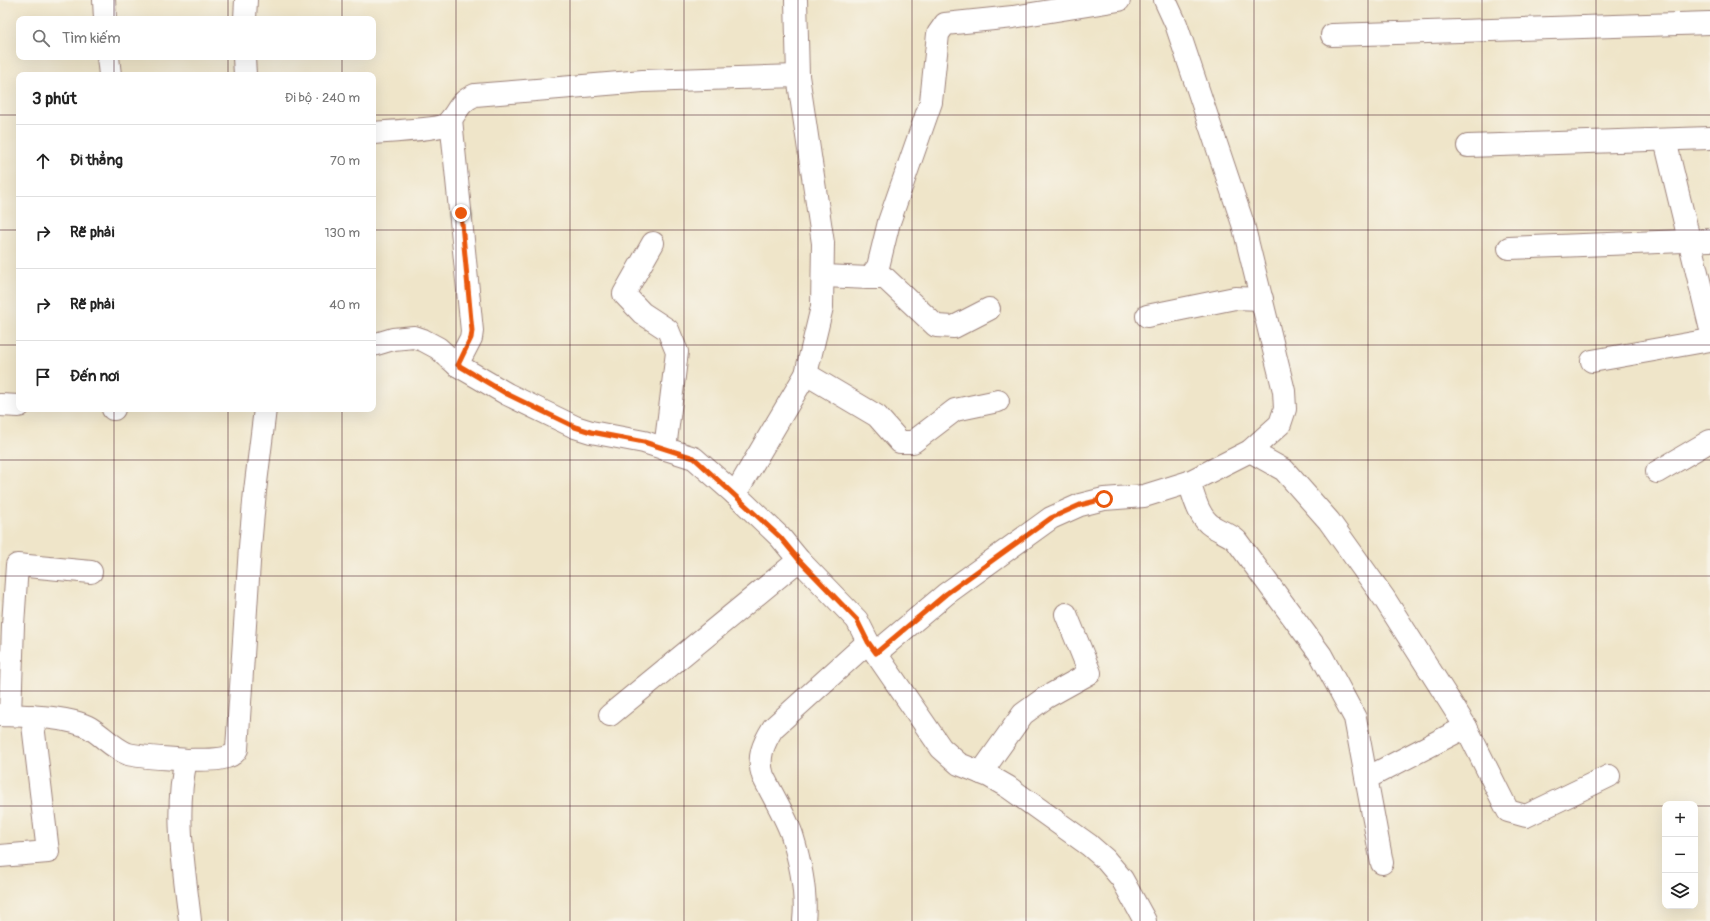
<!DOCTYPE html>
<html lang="vi">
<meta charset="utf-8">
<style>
:root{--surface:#fff;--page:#f6f6f6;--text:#222;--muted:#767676;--line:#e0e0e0}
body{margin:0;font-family:Pangolin,sans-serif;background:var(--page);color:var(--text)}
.controls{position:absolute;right:12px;bottom:12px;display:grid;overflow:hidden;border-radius:8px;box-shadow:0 4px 16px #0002}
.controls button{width:36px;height:36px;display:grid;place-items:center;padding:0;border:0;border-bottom:1px solid var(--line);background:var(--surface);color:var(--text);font:20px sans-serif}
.stop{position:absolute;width:12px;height:12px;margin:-9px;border:3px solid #ea580c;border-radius:50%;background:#fff}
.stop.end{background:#ea580c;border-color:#fff;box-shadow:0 1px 4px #0008}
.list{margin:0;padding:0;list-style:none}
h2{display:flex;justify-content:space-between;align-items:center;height:52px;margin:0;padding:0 16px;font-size:17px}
h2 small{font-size:13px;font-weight:400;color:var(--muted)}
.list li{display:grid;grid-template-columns:26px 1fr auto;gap:12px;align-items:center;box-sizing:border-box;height:72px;padding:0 16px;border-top:1px solid var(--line)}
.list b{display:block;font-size:15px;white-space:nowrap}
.list em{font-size:13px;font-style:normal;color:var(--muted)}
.icon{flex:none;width:22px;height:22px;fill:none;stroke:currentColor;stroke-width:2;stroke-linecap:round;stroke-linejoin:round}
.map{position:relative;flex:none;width:1710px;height:921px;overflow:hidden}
.search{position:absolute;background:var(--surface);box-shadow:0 4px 16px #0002;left:16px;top:16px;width:360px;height:44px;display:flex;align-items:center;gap:10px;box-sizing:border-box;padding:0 14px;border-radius:8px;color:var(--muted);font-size:15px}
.panel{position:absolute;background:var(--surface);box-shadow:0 4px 16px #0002;left:16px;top:72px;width:360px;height:340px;border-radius:8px}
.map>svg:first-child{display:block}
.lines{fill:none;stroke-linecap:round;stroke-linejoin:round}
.minor-casing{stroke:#9c827a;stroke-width:24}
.minor{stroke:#fff;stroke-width:22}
.route{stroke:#ea580c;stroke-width:5}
.grid{fill:none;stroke:#4a1f2b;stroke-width:1;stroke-opacity:0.55}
</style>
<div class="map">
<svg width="1710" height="921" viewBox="0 0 1710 921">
<rect width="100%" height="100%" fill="#f7f3e8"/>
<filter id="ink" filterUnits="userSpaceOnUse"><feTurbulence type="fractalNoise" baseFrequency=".025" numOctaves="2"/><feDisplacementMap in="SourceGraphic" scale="8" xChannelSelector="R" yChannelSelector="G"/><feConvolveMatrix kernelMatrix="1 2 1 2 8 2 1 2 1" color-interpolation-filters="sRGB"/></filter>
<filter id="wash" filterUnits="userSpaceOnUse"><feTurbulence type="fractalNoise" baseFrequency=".012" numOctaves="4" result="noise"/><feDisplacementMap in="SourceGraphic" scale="16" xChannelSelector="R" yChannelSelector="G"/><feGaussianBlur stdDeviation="0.9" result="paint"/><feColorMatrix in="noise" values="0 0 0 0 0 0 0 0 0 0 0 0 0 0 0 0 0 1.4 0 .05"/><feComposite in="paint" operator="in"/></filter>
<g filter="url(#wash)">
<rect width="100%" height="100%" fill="#efe5c9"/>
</g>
<g filter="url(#ink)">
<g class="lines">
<defs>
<g id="minor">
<path d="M104 0 105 19"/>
<path d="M796 0 798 76 823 243 822 307 806 374 735 494 780 537 799 560 857 620 868 642 941 748 959 764 989 776 1008 787 1089 845 1105 859 1122 879 1145 921"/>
<path d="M245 19 246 0"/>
<path d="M1332 35 1710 23"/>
<path d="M108 57 110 75"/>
<path d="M244 57 245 75"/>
<path d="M451 119 472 331 471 338 457 365"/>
<path d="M373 133C385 132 438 129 445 125 458 115 456 103 475 95L643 81 798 76"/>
<path d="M1665 140 1710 326"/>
<path d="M1468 146 1710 138"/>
<path d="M653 243 624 294 642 313 668 330 677 352 665 449"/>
<path d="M1509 248 1710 240"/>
<path d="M824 276 869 278 878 267 889 222 931 102 938 34 945 24 1013 17 1119 0"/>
<path d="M869 278H885L936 326 954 327 989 309"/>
<path d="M1147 316 1235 298 1262 299"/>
<path d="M373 345 393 339 414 337 423 340 438 348 457 365 507 394 575 427 591 432 644 442 694 458 735 494"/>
<path d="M1592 361 1710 340"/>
<path d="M806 374 877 416 900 442H913L955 410 998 401"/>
<path d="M0 405 19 406"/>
<path d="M113 409H114"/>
<path d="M1250 451 1284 470 1329 521 1384 598 1466 727 1508 811 1526 816 1609 776"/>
<path d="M1657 472 1710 441"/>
<path d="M1189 482C1194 496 1198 517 1212 526 1220 531 1229 534 1236 540L1321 655 1355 718 1382 863"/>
<path d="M876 653 946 594 1051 518 1080 505 1104 499 1144 496 1189 482 1250 451 1280 424 1285 409 1284 391 1243 224 1176 24 1165 0"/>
<path d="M0 715C25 716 69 716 90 728 103 736 114 749 128 754 143 758 170 758 186 760"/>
<path d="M10 715 13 625 17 565 91 572"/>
<path d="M610 715 799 560"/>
<path d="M981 773 1023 714 1045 698 1090 673 1066 614"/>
<path d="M1367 778 1466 727"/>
<path d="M0 856 48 852 32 716"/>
<path d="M190 921C184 867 174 813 186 760 199 759 231 763 237 749L250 547 255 491 265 409"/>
<path d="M804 921C807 894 800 861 792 835 785 815 772 795 763 776 757 758 763 744 773 728L868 642"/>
</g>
</defs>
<!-- minor casing -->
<use href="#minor" class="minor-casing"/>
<!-- minor -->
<use href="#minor" class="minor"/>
</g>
</g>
<g class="lines" filter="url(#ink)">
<!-- route -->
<path class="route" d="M461 213 472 331 471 338 458 365 507 394 575 427 591 432 644 442 694 458 780 537 799 560 857 620 868 642 876 653 946 594 1051 518 1080 505 1104 499"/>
</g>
<!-- grid -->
<path class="grid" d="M114 0V19M228 0V19M342 0V19M456 0V921M570 0V921M684 0V921M798 0V921M912 0V921M1026 0V921M1140 0V921M1254 0V921M1368 0V921M1482 0V921M1596 0V921M114 57V75M228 57V75M342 57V75M0 115H19M373 115H1710M0 230H19M373 230H1710M0 345H19M373 345H1710M114 409V921M228 409V921M342 409V921M0 460H1710M0 576H1710M0 691H1710M0 806H1665M1695 806H1710"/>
</svg>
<div class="controls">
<button>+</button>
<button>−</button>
<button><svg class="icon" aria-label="layers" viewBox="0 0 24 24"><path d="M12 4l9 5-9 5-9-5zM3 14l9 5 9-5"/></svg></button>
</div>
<div class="stop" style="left:1104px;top:499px"></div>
<div class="stop end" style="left:461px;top:213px"></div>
<div class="search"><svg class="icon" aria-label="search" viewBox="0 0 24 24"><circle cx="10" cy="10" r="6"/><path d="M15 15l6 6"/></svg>Tìm kiếm</div>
<section class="panel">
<h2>3 phút<small>Đi bộ · 240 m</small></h2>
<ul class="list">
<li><svg class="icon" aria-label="ahead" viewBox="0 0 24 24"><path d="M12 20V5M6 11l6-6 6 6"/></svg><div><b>Đi thẳng</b></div><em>70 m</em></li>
<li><svg class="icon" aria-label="right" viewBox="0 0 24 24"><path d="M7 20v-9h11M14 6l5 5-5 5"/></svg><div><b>Rẽ phải</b></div><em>130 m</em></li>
<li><svg class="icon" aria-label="right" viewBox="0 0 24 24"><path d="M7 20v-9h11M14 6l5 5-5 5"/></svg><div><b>Rẽ phải</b></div><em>40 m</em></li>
<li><svg class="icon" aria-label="arrive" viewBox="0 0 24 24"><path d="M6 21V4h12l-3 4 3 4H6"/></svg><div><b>Đến nơi</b></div></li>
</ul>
</section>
</div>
